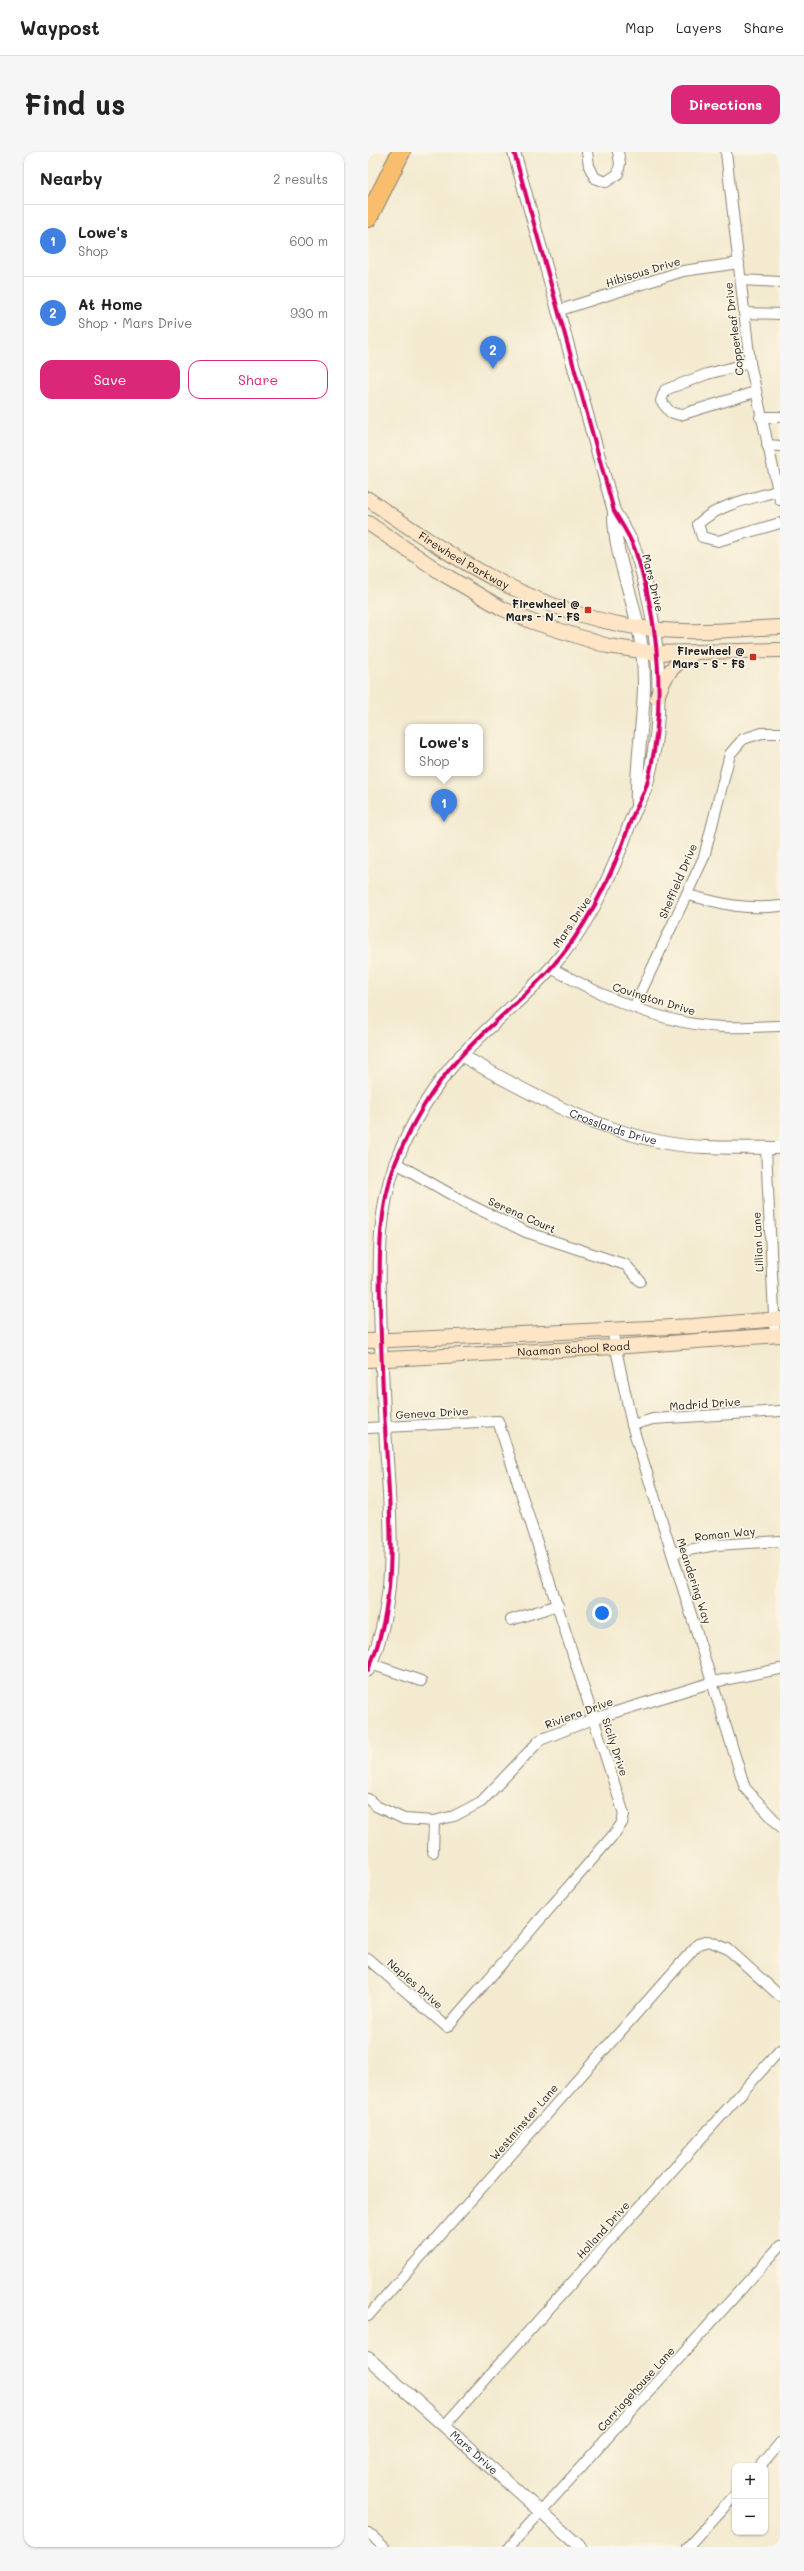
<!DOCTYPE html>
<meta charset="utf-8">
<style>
:root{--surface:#fff;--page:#f6f6f6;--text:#222;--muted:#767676;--line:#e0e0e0;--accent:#db2777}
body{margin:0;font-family:Mali,sans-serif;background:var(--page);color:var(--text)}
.controls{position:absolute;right:12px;bottom:12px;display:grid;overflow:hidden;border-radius:8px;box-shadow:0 1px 3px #0004}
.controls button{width:36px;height:36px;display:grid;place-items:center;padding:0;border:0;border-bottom:1px solid var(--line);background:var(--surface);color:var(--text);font:20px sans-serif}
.you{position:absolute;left:234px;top:1461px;width:14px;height:14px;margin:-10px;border:3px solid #fff;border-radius:50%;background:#1a73e8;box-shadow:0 0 0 6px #1a73e833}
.badge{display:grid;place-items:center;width:26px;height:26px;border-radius:50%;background:var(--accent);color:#fff;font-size:13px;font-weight:700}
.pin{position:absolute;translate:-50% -33px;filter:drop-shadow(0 1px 2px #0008)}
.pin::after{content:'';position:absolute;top:21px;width:14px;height:12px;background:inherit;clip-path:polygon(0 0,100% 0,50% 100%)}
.popup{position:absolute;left:37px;top:572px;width:78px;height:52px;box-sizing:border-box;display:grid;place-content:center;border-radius:8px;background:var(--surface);filter:drop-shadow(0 1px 3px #0005);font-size:13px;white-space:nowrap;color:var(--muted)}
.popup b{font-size:15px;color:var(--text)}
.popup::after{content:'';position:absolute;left:50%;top:100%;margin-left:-8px;border:8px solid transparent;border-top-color:var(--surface)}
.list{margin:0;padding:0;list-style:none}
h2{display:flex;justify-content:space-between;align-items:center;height:52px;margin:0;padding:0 16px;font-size:17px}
h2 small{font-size:13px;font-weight:400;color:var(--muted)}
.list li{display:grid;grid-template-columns:26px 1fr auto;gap:12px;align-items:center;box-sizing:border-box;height:72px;padding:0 16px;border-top:1px solid var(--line)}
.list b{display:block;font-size:15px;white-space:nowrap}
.list p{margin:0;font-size:13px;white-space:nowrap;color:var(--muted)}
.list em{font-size:13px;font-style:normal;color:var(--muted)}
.actions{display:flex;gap:8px;padding:12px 16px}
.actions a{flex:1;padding:9px 0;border:1px solid var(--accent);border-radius:12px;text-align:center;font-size:14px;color:var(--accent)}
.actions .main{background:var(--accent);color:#fff}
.map{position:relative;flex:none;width:412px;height:2395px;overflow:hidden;border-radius:12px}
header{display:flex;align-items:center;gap:24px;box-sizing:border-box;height:56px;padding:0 20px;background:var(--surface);border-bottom:1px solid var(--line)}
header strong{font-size:19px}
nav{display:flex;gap:22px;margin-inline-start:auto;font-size:14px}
.intro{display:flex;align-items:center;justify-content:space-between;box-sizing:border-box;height:96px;padding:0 24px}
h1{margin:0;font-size:28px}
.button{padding:10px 18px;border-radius:12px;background:var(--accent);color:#fff;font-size:14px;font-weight:700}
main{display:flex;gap:24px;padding:0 24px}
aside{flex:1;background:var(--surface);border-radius:12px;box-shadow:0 1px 3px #0004}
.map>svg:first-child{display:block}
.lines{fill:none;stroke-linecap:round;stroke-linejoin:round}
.minor-casing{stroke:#888376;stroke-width:12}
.tertiary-casing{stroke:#888376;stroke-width:14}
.secondary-casing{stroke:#888376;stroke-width:16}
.motorway-casing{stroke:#888376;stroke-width:20}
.minor{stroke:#fff;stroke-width:10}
.tertiary{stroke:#fff;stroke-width:12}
.secondary{stroke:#fde5c5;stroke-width:14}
.motorway{stroke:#f9be6d;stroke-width:18}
.cycleway-casing{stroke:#fcf5e5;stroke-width:6}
.cycleway{stroke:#d6006c;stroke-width:4}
.poi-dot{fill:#c8321e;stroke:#fcf5e5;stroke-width:1.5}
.labels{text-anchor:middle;stroke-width:3.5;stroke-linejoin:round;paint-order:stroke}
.street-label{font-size:11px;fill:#1c1c1c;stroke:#fcf5e5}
.poi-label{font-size:11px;font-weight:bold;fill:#1c1c1c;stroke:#fcf5e5;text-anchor:end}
</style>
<header>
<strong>Waypost</strong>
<nav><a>Map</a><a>Layers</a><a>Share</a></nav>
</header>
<div class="intro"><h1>Find us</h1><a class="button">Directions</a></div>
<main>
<aside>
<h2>Nearby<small>2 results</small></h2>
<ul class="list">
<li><span class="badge" style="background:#3f7fe0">1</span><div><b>Lowe's</b><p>Shop</p></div><em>600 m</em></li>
<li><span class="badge" style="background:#3f7fe0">2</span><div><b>At Home</b><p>Shop · Mars Drive</p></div><em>930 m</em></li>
</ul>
<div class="actions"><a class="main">Save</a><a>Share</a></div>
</aside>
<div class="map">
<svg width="412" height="2395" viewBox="0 0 412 2395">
<rect width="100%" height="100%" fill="#fcf5e5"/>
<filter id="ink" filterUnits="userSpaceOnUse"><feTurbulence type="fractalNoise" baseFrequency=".025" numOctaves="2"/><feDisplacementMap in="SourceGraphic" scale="8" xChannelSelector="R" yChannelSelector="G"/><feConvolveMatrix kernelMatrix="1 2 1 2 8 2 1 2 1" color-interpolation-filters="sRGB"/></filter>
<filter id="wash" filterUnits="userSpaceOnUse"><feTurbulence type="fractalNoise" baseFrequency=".012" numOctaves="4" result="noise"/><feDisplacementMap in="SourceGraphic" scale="16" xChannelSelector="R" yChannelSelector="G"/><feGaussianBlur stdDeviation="0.9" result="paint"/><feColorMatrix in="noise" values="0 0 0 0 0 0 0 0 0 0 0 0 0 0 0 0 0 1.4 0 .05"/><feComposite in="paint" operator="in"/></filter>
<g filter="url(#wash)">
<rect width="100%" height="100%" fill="#f3eacf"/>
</g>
<g filter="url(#ink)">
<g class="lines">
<defs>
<g id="minor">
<path d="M219 0 221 14 227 26 238 30 250 22 252 11 250 0"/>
<path d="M358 0 382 211 412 348"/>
<path d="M373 128 412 130"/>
<path d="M189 159 315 119 371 111"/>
<path d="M376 161 412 162"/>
<path d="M382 211 339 222 297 238 293 249 302 260 312 263 387 240"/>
<path d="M392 265H412"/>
<path d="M399 293 412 294"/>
<path d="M409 339C382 347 351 352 330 372L334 385 350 389 412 371"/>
<path d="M320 743C355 752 375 758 412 754"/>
<path d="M183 816C236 845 293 872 354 875 373 876 393 874 412 874"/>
<path d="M266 855 336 705 362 602 375 587 394 581H412"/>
<path d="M398 996 407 1183"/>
<path d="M28 1011 98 1051 158 1080 258 1113 272 1129"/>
<path d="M244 1178 264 1273 377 1636 412 1674"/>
<path d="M264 1273 285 1267 412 1259"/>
<path d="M0 1276 130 1269 256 1662 254 1671 247 1681 79 1875 0 1807"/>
<path d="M304 1401 348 1393 412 1389"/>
<path d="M143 1468 190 1453"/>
<path d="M3 1512 53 1529"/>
<path d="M0 1647 8 1654 36 1667 66 1669 86 1664 113 1650 172 1588 225 1567 345 1530 412 1517"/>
<path d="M65 1700 66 1669"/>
<path d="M0 2164 330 1792 341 1789 360 1797 412 1844"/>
<path d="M76 2274 412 1898"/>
<path d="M393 2314 412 2291"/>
<path d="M0 2381 16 2395"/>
<path d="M141 2395 412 2094"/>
<path d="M320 2395 367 2343"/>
</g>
<g id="tertiary">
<path d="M246 359C245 404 269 451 274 498 281 551 267 600 269 652"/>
<path id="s1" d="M93 903C157 940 221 975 294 990 332 998 373 995 412 996"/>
<path d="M0 1518C34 1443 21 1355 17 1275 14 1233 13 1191 12 1149 11 1102 11 1057 27 1012 42 974 65 935 92 905 120 874 154 848 182 817 221 774 245 722 263 668 268 655 277 642 280 628 299 554 291 469 267 398 262 384 253 371 246 359L146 0"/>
<path id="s2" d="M0 2206 212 2395"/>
</g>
<g id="secondary">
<path id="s3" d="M0 347C87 408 177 467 285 477 327 482 370 477 412 475"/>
<path d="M0 371 75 422 135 457 165 470 240 494 287 501 412 498"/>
<path d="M289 546C296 524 304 512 325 502"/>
<path d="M0 1189 325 1174 412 1167"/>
<path id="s4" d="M0 1208 246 1195 412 1183"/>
</g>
<path id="motorway" d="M0 66 33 0"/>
</defs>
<!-- minor casing -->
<use href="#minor" class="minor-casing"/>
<!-- tertiary casing -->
<use href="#tertiary" class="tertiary-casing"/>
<!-- secondary casing -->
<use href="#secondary" class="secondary-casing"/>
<!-- motorway casing -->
<use href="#motorway" class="motorway-casing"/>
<!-- minor -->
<use href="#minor" class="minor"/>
<!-- tertiary -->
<use href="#tertiary" class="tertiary"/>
<!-- secondary -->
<use href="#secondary" class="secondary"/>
<!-- motorway -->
<use href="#motorway" class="motorway"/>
<defs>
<path id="cycleway" d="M0 1518C34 1443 21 1355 17 1275 14 1233 13 1191 12 1149 11 1102 11 1057 27 1012 42 974 65 935 92 905 120 874 154 848 182 817 221 774 245 722 263 668 268 655 277 642 280 628 299 554 291 469 267 398 262 384 253 371 246 359L146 0"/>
</defs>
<!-- cycleway casing -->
<use href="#cycleway" class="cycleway-casing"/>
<!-- cycleway -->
<use href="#cycleway" class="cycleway"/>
</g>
</g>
<!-- markers -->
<g class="poi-dot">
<rect x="216" y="454" width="8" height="8" rx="2"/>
<rect x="381" y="501" width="8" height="8" rx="2"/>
</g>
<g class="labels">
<!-- street labels -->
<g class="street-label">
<text transform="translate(275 120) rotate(-17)" y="4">Hibiscus Drive</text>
<text transform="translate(366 177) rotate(-97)" y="4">Copperleaf Drive</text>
<text dy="4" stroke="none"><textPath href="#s3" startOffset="114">Firewheel Parkway</textPath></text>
<text transform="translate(285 431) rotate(76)" y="4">Mars Drive</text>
<text transform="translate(310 729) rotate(-67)" y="4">Sheffield Drive</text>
<text transform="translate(204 770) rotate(-56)" y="4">Mars Drive</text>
<text transform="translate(286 847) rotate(17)" y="4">Covington Drive</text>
<text dy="4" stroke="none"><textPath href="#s1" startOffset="169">Crosslands Drive</textPath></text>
<text transform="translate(154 1063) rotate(24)" y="4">Serena Court</text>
<text transform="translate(390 1090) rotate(-93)" y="4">Lillian Lane</text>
<text dy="4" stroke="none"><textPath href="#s4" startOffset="206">Naaman School Road</textPath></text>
<text transform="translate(337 1252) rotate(-4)" y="4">Madrid Drive</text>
<text transform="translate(64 1261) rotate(-3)" y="4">Geneva Drive</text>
<text transform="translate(357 1382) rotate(-6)" y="4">Roman Way</text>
<text transform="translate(326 1429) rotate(72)" y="4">Meandering Way</text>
<text transform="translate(211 1561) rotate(-20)" y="4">Riviera Drive</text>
<text transform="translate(247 1595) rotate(72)" y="4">Sicily Drive</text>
<text transform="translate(47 1832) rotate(41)" y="4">Naples Drive</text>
<text transform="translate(156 1970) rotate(-49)" y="4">Westminster Lane</text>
<text transform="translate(235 2078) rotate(-48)" y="4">Holland Drive</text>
<text transform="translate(268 2237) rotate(-48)" y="4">Carriagehouse Lane</text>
<text dy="4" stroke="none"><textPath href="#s2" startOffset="142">Mars Drive</textPath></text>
</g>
<!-- poi labels -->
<g class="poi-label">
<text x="212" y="456">Firewheel @<tspan x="212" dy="13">Mars - N - FS</tspan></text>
<text x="377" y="503">Firewheel @<tspan x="377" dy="13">Mars - S - FS</tspan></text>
</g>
</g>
</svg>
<div class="controls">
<button>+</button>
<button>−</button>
</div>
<div class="you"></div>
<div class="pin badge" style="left:76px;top:670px;background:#3f7fe0">1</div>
<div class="popup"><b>Lowe's</b>Shop</div>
<div class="pin badge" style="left:125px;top:217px;background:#3f7fe0">2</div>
</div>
</main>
